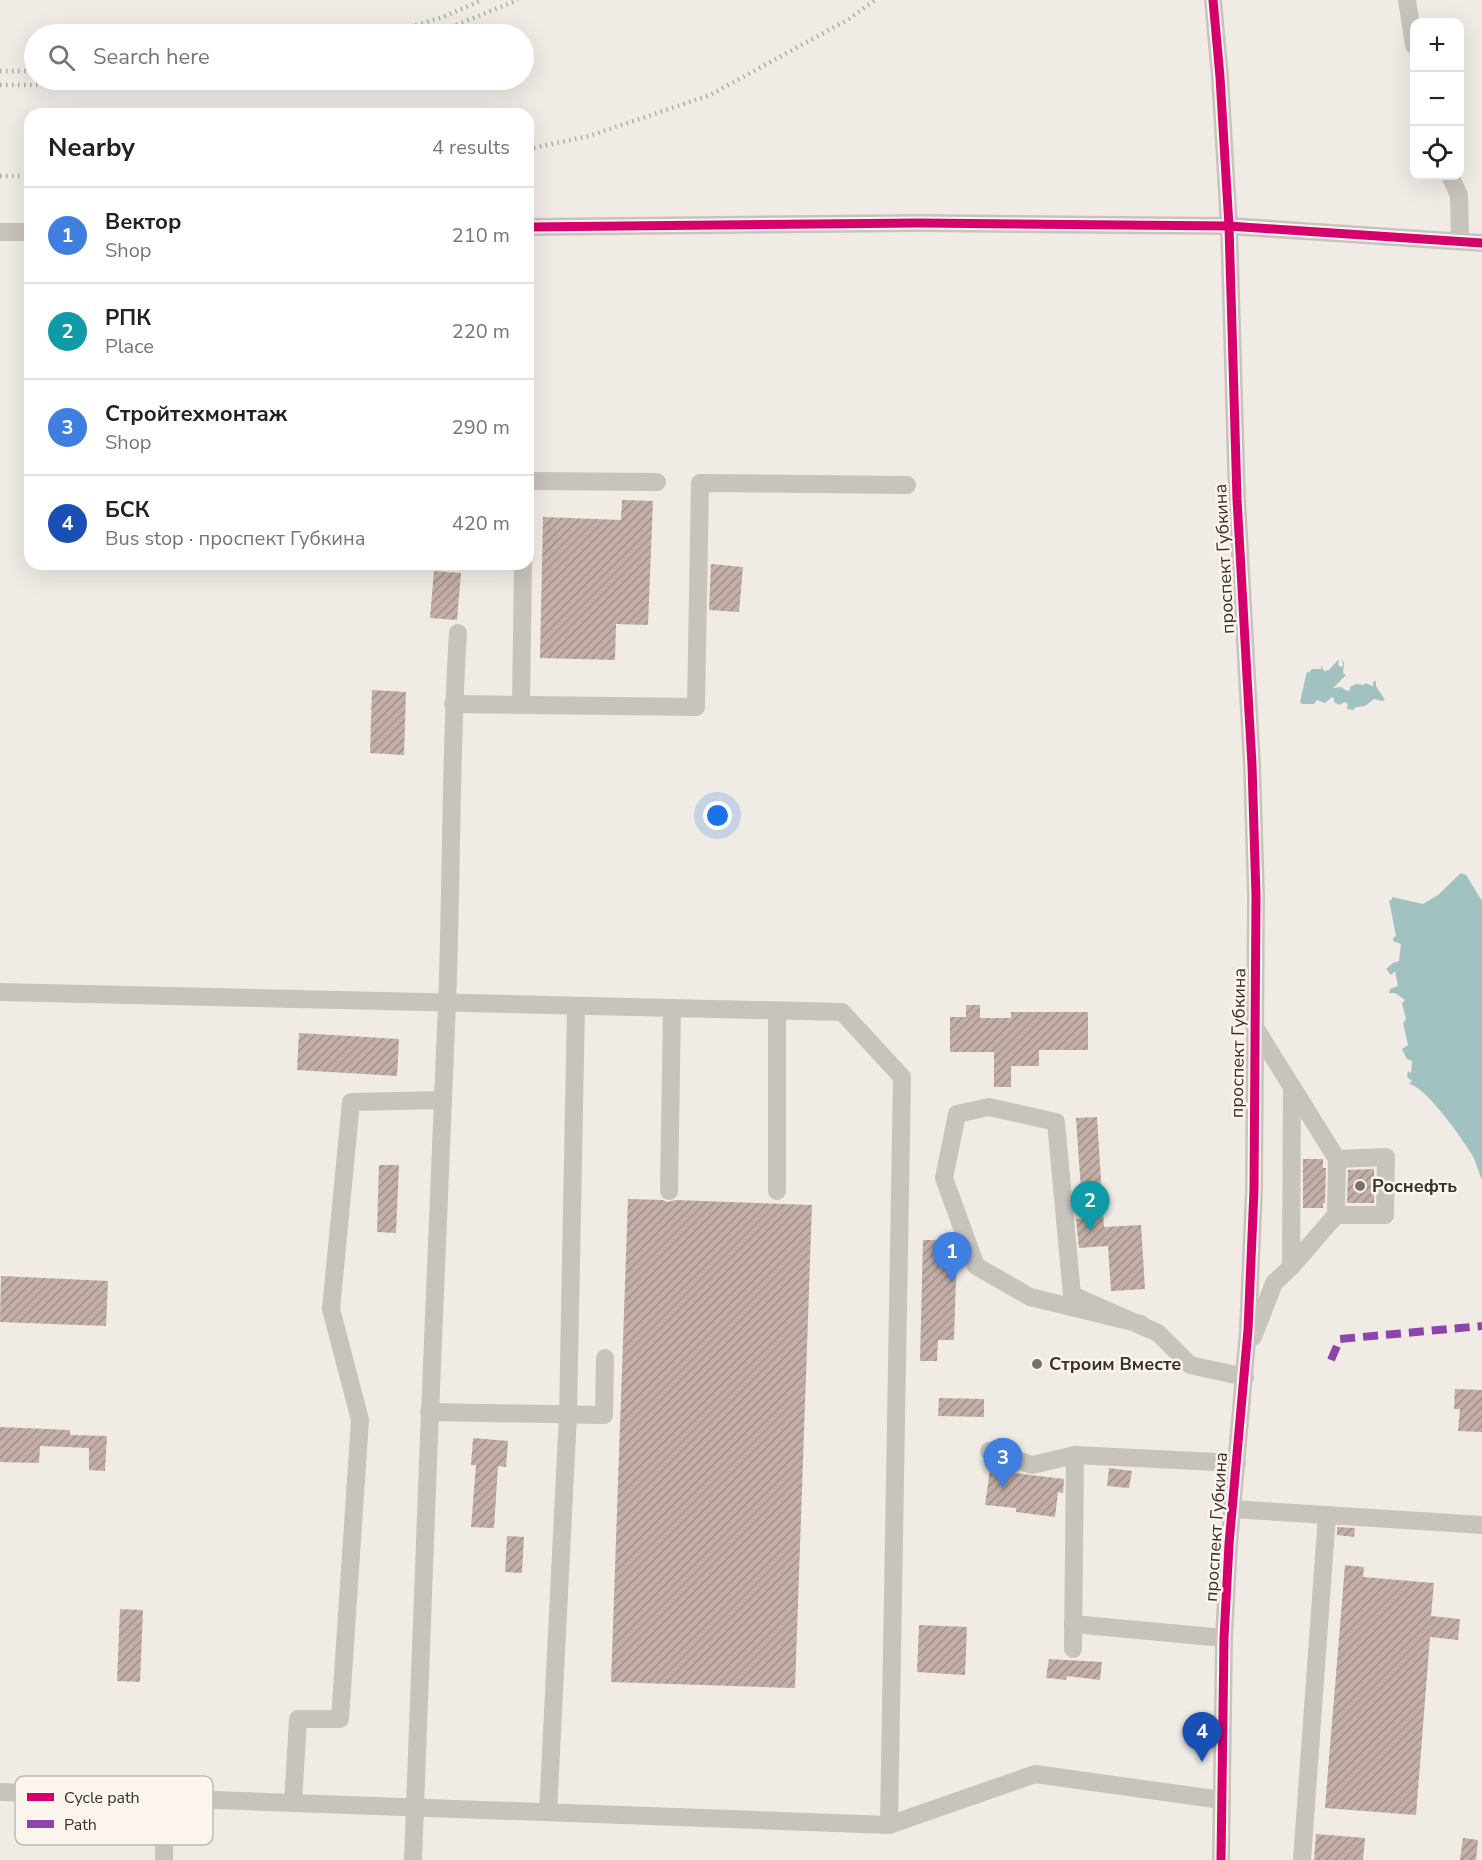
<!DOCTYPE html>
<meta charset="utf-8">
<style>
:root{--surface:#fff;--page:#f6f6f6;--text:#222;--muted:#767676;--line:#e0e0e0;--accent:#ea580c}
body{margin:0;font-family:"Nunito Sans",sans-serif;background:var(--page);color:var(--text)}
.controls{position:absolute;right:18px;top:18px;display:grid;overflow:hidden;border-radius:12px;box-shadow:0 6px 24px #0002}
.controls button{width:54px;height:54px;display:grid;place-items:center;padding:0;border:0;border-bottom:2px solid var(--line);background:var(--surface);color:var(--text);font:30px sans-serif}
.you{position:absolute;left:718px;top:816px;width:21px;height:21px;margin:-15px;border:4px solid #fff;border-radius:50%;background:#1a73e8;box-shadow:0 0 0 9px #1a73e833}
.badge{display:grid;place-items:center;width:39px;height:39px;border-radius:50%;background:var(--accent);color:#fff;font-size:20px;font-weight:700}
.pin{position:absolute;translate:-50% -50px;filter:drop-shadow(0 2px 3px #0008)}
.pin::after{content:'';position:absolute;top:32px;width:21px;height:18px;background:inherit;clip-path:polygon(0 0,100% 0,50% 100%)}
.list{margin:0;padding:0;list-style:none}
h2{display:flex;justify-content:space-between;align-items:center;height:78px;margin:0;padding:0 24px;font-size:26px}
h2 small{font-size:20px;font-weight:400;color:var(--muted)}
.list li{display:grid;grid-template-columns:39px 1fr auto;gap:18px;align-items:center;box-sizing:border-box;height:96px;padding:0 24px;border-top:2px solid var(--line)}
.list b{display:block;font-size:22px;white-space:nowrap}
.list p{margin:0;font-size:20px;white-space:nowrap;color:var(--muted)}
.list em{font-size:20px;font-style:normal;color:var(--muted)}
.icon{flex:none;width:33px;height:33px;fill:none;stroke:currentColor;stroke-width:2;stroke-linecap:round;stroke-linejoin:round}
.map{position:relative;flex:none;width:1482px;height:1860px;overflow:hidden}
.search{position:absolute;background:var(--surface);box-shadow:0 6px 24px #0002;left:24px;top:24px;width:510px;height:66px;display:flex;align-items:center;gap:15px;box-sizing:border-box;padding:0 21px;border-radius:33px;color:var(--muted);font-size:22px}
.panel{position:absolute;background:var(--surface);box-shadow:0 6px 24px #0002;left:24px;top:108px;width:510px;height:462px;border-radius:18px}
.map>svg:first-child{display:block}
.water{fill:#a1c2c1}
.building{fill:url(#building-hatch)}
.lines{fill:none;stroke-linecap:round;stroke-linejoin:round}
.minor{stroke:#c9c3be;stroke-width:18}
.rail{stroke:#b1aca8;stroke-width:4.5;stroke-dasharray:1.5 4.5;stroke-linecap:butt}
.quiet{stroke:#8e44ad;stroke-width:8;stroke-dasharray:15 8;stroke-linecap:butt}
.cycleway-casing{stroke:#fbf5ee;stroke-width:13}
.cycleway{stroke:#d6006c;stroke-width:9}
.poi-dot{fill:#7a716c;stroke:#fbf5ee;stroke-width:2}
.labels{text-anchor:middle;stroke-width:5;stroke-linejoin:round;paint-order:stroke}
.street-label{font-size:18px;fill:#3b302b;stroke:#fbf5ee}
.poi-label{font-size:18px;font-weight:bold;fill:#3b302b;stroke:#fbf5ee;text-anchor:start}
.key{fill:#fbf5ee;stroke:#c1bab4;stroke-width:1.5}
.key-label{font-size:16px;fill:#3b302b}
</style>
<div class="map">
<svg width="1482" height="1860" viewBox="0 0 1482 1860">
<defs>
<pattern id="building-hatch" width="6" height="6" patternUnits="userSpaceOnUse" patternTransform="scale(1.5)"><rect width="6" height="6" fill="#c3afa7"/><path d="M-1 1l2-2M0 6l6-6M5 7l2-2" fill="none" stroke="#a08f88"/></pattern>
</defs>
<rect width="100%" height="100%" fill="#f0ebe5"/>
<!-- water -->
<g class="water">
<path d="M1339 659 1338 665 1341 667 1343 666 1342 659 1344 663 1343 673 1346 675 1333 688 1341 687 1347 691 1350 690V687L1356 684 1364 685 1365 683 1373 686V682L1376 681V686L1385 700 1382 701 1374 699 1365 706 1356 707 1353 710 1347 709 1348 704 1345 702 1339 705 1334 702V699L1332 697 1325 703 1317 700 1314 704H1302L1300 702 1307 671 1309 673 1312 669H1321V665L1324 671 1329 670Z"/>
<path d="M1461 873 1466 875 1482 901V1180C1478 1171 1476 1161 1471 1153 1462 1138 1425 1086 1409 1084L1412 1081 1407 1077 1408 1071 1411 1073 1412 1061 1407 1059 1402 1049 1408 1045 1403 1023 1406 1019 1402 1003 1405 1000 1395 993H1389L1390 989 1398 986 1395 971 1391 975 1386 969 1393 963 1399 961 1401 944 1393 941V938L1396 936 1389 900H1392V897L1423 904 1438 895Z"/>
</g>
<!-- building -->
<g class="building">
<path d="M622 500 653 501 648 625 616 624 615 660 540 658 543 517 621 520Z"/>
<path d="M711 564 743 567 739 612 709 610Z"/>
<path d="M434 571 461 573 457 620 430 618Z"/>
<path d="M372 690 406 692 404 755 370 753Z"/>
<path d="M966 1005H980V1018H1011V1012H1088V1050H1039V1066H1011V1087H994V1052H950V1017H966Z"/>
<path d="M299 1033 399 1039 397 1076 297 1070Z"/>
<path d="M1097 1117 1104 1227 1141 1225 1145 1289 1111 1291 1108 1246 1079 1248 1076 1219H1083L1076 1118Z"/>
<path d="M1303 1159H1323V1168H1326L1325 1203H1323V1208H1303Z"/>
<path d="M379 1165H399L396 1233 377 1232Z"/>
<path d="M1374 1169V1203H1347L1348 1170Z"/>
<path d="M628 1199 662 1200 668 1202 675 1200 812 1205 795 1688 611 1682Z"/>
<path d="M923 1240H955L957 1246 954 1340H938L937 1361H920Z"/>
<path d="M1 1276 108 1281 106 1326 0 1322Z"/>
<path d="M1455 1389 1482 1390V1432L1458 1431 1460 1409H1454Z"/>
<path d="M939 1398 984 1399V1417L938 1416Z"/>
<path d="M0 1427 70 1430V1435L107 1436 105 1471 89 1470V1448L40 1446 39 1463 0 1462Z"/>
<path d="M473 1438 508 1441 506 1467 498 1466 494 1528 471 1527 476 1465H471Z"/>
<path d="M1109 1468 1132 1471 1129 1488 1107 1486Z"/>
<path d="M990 1470 1064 1479 1063 1493 1058 1492 1055 1517 1016 1512V1508L985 1505Z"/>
<path d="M1337 1527 1355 1528 1354 1537 1337 1535Z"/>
<path d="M507 1536 524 1537 522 1573 505 1572Z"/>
<path d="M1345 1565 1364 1567 1363 1577 1434 1583 1431 1616 1460 1619 1458 1640 1430 1637 1416 1815 1325 1808Z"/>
<path d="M120 1609 143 1610 140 1682 117 1681Z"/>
<path d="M919 1625 967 1627 965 1675 917 1672Z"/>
<path d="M1049 1659 1102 1662 1100 1680 1067 1676 1066 1680 1046 1678Z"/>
<path d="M1316 1834 1365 1838 1363 1860H1314Z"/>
<path d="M1463 1838 1478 1840 1476 1860H1460Z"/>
</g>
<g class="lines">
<!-- minor -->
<g class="minor">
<path d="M1213 0 1220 77 1229 226 1237 499 1252 765 1256 896 1254 1190 1248 1330 1229 1544 1224 1638 1221 1860"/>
<path d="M1407 0 1414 45"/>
<path d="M1450 176 1459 195 1460 240"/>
<path d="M528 227 919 223 1229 226 1482 243"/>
<path d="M0 232H30"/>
<path d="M528 481 657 482"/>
<path d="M453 704 696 707 700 483 907 485"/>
<path d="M521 705 523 564"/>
<path d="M0 992 842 1012 902 1077 889 1825"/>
<path d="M777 1011V1191"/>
<path d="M669 1191 672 1008"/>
<path d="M1336 1215 1337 1159"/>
<path d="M1291 1267 1292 1087"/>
<path d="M1141 1324 1030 1297 976 1266 944 1178 957 1114 989 1107 1056 1122 1072 1295 1158 1333 1190 1365 1245 1377"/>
<path d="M1253 1337 1274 1283 1291 1267 1336 1215H1385L1386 1157 1337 1159 1254 1026"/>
<path d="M429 1412 604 1415 605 1358"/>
<path d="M989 1451 1032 1465 1075 1455 1237 1463"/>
<path d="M1232 1509 1327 1515"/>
<path d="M1073 1624 1224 1638"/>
<path d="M1073 1649 1075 1455"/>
<path d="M0 1792 889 1825 1035 1774 1222 1800"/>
<path d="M293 1803 298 1719H340L360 1420 331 1309 351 1102 442 1100"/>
<path d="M548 1812 568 1415 576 1006"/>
<path d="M164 1860 165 1798"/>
<path d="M413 1860C422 1574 436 1289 447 1003 452 879 450 756 458 633"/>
<path d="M1302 1860 1327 1515 1482 1525"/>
</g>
<!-- rail -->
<g class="rail">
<path d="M387 34 443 17 482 0"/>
<path d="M434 34 518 0"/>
<path d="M0 71H34"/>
<path d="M0 85H203L242 80"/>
<path d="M528 149 589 136 710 95 849 19 875 0"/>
<path d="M0 176H30"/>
</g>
<!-- quiet -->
<path class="quiet" d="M1331 1360 1340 1339 1482 1326"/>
<defs>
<g id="cycleway">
<path d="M1213 0 1220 77 1229 226 1237 499 1252 765 1256 896 1254 1190 1248 1330 1229 1544 1224 1638 1221 1860"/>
<path d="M528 227 919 223 1229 226 1482 243"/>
</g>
</defs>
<!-- cycleway casing -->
<use href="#cycleway" class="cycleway-casing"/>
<!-- cycleway -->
<use href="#cycleway" class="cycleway"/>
</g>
<!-- markers -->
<g class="poi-dot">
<circle cx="1360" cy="1186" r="6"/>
<circle cx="1037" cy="1364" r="6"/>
</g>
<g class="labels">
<!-- street labels -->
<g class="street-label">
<text transform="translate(1224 559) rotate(-93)" y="6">проспект Губкина</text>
<text transform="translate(1238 1043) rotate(-89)" y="6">проспект Губкина</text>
<text transform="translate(1216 1527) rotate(-86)" y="6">проспект Губкина</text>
</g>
<!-- poi labels -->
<g class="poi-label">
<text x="1372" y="1192">Роснефть</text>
<text x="1049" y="1370">Строим Вместе</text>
</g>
</g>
<!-- legend -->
<rect x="15" y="1776" width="198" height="69" rx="9" class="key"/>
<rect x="27" y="1793" width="27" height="8" fill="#d6006c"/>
<rect x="27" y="1820" width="27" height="8" fill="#8e44ad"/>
<g class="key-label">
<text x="64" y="1803">Cycle path</text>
<text x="64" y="1830">Path</text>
</g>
</svg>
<div class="controls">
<button>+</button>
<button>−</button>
<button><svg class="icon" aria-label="locate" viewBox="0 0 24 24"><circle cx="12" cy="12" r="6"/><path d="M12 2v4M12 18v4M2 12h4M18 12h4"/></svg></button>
</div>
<div class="you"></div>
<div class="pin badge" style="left:952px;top:1282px;background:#3f7fe0">1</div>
<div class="pin badge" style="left:1090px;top:1231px;background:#0f9aa8">2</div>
<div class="pin badge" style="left:1003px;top:1488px;background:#3f7fe0">3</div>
<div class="pin badge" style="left:1202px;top:1762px;background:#1a4fb4">4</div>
<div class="search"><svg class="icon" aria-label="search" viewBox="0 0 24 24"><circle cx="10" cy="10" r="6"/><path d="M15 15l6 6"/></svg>Search here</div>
<section class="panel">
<h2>Nearby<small>4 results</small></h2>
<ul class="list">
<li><span class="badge" style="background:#3f7fe0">1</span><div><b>Вектор</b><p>Shop</p></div><em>210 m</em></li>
<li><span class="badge" style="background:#0f9aa8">2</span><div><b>РПК</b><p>Place</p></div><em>220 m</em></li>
<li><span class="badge" style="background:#3f7fe0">3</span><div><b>Стройтехмонтаж</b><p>Shop</p></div><em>290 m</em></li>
<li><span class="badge" style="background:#1a4fb4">4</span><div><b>БСК</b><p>Bus stop · проспект Губкина</p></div><em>420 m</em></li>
</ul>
</section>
</div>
